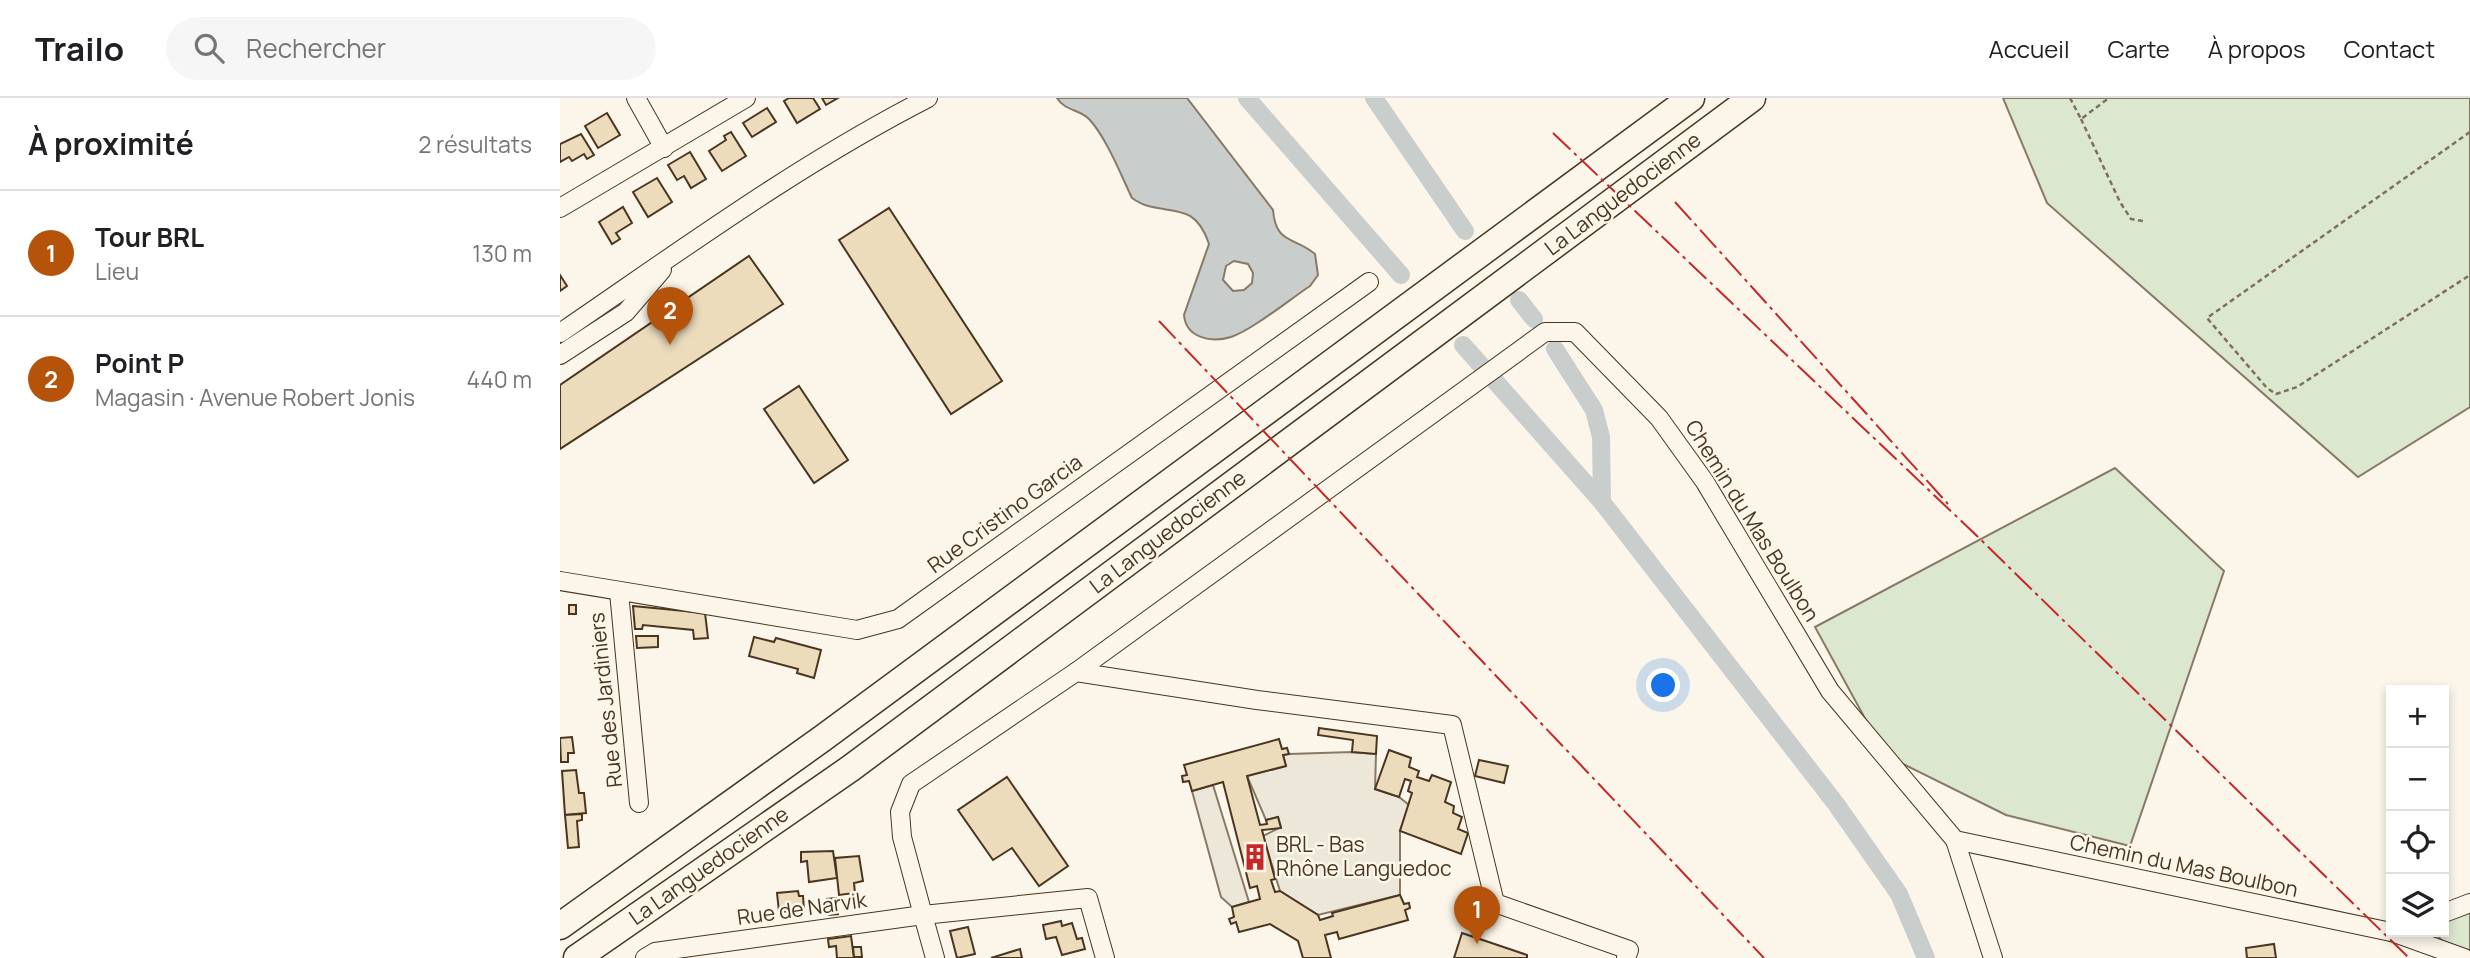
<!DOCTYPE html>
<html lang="fr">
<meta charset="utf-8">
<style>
:root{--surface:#fff;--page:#f6f6f6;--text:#202124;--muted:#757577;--line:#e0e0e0;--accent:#b45309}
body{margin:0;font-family:Manrope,sans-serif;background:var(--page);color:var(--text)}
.controls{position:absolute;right:21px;bottom:21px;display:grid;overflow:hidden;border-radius:0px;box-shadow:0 4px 10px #0003}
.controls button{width:63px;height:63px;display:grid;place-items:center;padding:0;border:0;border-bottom:2px solid var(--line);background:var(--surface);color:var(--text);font:35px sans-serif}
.you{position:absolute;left:1104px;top:588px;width:24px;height:24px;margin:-18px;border:5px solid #fff;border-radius:50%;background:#1a73e8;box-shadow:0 0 0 10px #1a73e833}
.badge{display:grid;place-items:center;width:46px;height:46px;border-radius:50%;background:var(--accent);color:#fff;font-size:23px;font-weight:700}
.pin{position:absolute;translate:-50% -58px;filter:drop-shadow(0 2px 4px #0008)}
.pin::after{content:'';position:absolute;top:37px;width:24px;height:21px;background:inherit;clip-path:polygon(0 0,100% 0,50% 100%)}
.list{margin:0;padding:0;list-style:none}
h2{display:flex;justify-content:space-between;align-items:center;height:91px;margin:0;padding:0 28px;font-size:30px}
h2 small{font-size:23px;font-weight:400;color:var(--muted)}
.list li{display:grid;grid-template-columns:46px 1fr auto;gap:21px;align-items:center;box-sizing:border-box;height:126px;padding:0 28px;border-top:2px solid var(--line)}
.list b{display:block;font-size:26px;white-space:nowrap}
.list p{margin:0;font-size:23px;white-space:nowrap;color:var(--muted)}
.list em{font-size:23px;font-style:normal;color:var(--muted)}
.icon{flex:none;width:38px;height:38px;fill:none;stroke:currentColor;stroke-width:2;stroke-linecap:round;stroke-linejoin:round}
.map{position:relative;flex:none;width:1910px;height:860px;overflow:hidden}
header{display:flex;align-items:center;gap:42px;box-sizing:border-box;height:98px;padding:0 35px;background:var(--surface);border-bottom:2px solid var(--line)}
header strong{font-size:33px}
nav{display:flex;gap:38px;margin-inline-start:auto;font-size:24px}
.search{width:490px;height:63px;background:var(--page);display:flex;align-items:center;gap:18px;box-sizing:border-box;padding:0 24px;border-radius:38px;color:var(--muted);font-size:26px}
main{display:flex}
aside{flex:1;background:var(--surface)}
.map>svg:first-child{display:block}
.green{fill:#dce7d0;stroke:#887966;stroke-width:2}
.parking{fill:#ede7d9;stroke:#887966;stroke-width:2}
.water{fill:#c9cecd;stroke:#887966;stroke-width:2;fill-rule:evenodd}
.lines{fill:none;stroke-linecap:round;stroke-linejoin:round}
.canal{stroke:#c9cecd;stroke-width:18}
.building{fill:#ecdcbc;stroke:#4a3520;stroke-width:2}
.minor-casing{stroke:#4a3520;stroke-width:20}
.highway-casing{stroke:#4a3520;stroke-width:29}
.path{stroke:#7f6f5c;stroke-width:2.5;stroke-dasharray:5 3.5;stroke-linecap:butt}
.minor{stroke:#fbf6e9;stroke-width:18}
.highway{stroke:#fbf6e9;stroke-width:26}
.power{stroke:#c62828;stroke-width:2;stroke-dasharray:24 5 3.5 5;stroke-linecap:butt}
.labels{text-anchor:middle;stroke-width:5;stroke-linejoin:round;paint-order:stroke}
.street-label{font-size:21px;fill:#4a3520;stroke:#fbf6e9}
.poi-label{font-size:21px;fill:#4a3520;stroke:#fbf6e9;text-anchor:start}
</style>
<header>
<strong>Trailo</strong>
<div class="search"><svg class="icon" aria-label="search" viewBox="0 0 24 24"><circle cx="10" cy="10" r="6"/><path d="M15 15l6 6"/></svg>Rechercher</div>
<nav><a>Accueil</a><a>Carte</a><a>À propos</a><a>Contact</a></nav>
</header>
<main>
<aside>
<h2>À proximité<small>2 résultats</small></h2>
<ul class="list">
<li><span class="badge">1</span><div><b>Tour BRL</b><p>Lieu</p></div><em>130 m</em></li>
<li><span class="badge">2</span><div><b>Point P</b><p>Magasin · Avenue Robert Jonis</p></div><em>440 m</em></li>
</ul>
</aside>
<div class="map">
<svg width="1910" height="860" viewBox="0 0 1910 860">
<rect width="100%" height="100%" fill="#fbf6e9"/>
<!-- green -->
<g class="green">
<path d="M1443 0H1910V309L1798 379 1487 105Z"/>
<path d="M1555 370 1664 473 1570 748 1446 717 1325 657 1255 529Z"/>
<path d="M1910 808V856L1887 848 1874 834H1884V818Z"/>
</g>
<!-- parking -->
<g class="parking">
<path d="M792 654 816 656 815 691 839 699 849 707 840 733V797L758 817 720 793 703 738 721 729 718 719 706 722 687 678 726 668 723 657 729 656Z"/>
<path d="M653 687 689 804 672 809 661 799 632 693Z"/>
</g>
<!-- water -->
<path class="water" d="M497 0H627L713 112C716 147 734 138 755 156L758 177 750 188C729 202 692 232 671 239 651 245 626 240 624 217L649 146C633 97 602 122 572 100 561 77 546 39 529 21 519 11 505 13 497 0ZM674 163 688 166 693 175 692 185 684 192 673 193 663 182 666 168Z"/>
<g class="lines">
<!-- canal -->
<g class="canal">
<path d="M687 0 841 177"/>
<path d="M814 0 905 133"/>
<path d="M959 202 974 221"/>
<path d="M903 247 1042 404 1276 706 1339 796 1366 860"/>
<path d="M995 251 1034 312 1041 339 1042 404"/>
</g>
</g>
<!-- building -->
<g class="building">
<path d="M229 0H253L260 11 237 25 224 3Z"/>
<path d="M262 0H278L266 7Z"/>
<path d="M207 10 216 24 192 39 183 25Z"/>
<path d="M47 15 60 37 38 50 25 28Z"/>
<path d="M171 34 186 58 162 73 149 53 166 42 164 38Z"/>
<path d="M21 36 34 57 27 61 24 56 12 63 9 59 0 64V46Z"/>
<path d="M130 54 146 81 131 90 124 78 117 82 108 67Z"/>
<path d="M97 80 112 104 88 119 73 94Z"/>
<path d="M63 109 72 125 56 135 60 141 52 146 39 124Z"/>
<path d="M329 110 442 283 391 316 279 142Z"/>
<path d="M189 158 223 206 0 351V287Z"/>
<path d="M0 177 7 188 0 193Z"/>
<path d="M239 288 288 362 254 385 204 311Z"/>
<rect x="9" y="507" width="7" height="9"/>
<path d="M73 508 145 515 148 540 134 541 133 532 83 527 82 531H75Z"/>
<path d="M76 538H98V549L77 550Z"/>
<path d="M194 539 214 544 216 540 261 552 254 580 237 575 238 571 189 558Z"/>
<path d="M759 630 817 638 816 656 792 654 793 642 758 637Z"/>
<path d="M12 639 14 655H8V664H1L0 640Z"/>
<path d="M719 641 722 651 727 650 729 656 723 657 726 668 687 678 700 727 707 726 706 722 718 719 721 730 702 732 715 781 711 782 715 794 720 793 758 817 760 822 773 818 772 815 840 797 844 806 849 805 850 810 845 812 848 822 779 841 777 834 765 837 771 860H743L738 843 710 826 679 834 676 824 671 826 669 821 674 819 672 809 700 801 697 788 690 790 663 684 632 693 629 683 623 684 622 678 627 677 624 667Z"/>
<path d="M829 652 851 660 849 669 859 673 857 679 869 683 872 677 891 684 885 704 894 708 893 715 902 719 898 731 908 735 901 756 840 733 852 695 848 693 851 683 845 681 839 699 815 691Z"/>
<path d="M919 662 948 668 944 685 915 678Z"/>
<path d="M16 672 19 695H24L26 715 5 717 2 673Z"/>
<path d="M447 679 508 768 479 788 452 750 433 762 398 712Z"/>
<path d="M22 716V722L17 723 19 749 8 750 5 717Z"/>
<path d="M273 753 277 780 249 784 247 763 241 764V754Z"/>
<path d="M299 758 303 783 294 785 295 795 279 797 275 760Z"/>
<path d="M238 793 239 798H243L244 812 219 814 217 795Z"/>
<path d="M276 800 278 816 269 817 267 801Z"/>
<path d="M501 823 502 828 512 825 517 841 522 840 525 851 502 857 496 839 486 841 483 827Z"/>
<path d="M408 829 415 856 397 860 390 833Z"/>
<path d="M902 835 967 857V860H894Z"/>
<path d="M291 838 294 860H277L276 848 269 849 268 841Z"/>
<path d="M1714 846 1716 860H1687L1686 850Z"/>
<path d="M293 849H301L302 859H294Z"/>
<path d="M460 851 462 860H431Z"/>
</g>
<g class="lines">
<defs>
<g id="minor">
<path d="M76 0 104 50"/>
<path d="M0 110 186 0"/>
<path d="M0 235C120 153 239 66 368 0"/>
<path d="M0 257 66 214 102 172"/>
<path d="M0 483 297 532 338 521 809 184"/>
<path d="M59 494 79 705"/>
<path d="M516 574 697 602 892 627 935 805 1069 852 1066 860"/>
<path d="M1395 742 1433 860"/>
<path d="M1884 815 1910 805"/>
<path d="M1832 834 1904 860"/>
<path d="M85 860 95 854 363 817 375 860"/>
<path d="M545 860 528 800 363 817 342 739 340 714 351 686 516 574 985 234H1015L1099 320 1145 384 1270 593 1395 742 1831 834"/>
</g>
<g id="highway">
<path d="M0 828 263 640 1131 0"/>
<path d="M17 860 291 670 1192 0"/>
</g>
</defs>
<!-- minor casing -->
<use href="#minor" class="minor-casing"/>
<!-- highway casing -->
<use href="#highway" class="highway-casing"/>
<!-- path -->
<g class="path">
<path d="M1510 0 1521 21 1549 0"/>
<path d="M1521 21 1560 104 1571 121 1583 123"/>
<path d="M1910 34 1647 220 1707 290 1716 296 1737 289 1910 177"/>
</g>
<!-- minor -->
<use href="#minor" class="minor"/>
<!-- highway -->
<use href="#highway" class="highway"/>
<!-- power -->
<g class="power">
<path d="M993 35 1416 437 1849 860"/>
<path d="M1115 104 1388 406"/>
<path d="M599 223 1204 860"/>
</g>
</g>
<!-- icons -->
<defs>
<symbol id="building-bare" viewBox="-9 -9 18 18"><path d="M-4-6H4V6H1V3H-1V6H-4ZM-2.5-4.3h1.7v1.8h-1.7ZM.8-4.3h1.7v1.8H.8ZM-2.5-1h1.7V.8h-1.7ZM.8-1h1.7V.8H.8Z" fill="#c62828" stroke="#fbf6e9" stroke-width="2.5" paint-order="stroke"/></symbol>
</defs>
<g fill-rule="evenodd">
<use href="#building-bare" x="676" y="740" width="38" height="38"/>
</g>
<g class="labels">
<!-- street labels -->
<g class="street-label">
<text transform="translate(1063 96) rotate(-37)" y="7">La Languedocienne</text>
<text transform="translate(445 416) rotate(-36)" y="7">Rue Cristino Garcia</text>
<text transform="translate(1192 423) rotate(58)" y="7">Chemin du Mas Boulbon</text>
<text transform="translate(608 434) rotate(-37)" y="7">La Languedocienne</text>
<text transform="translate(46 602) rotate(-96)" y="7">Rue des Jardiniers</text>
<text transform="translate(149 768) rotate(-35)" y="7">La Languedocienne</text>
<text transform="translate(1624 768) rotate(12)" y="7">Chemin du Mas Boulbon</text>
<text transform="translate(242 811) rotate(-8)" y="7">Rue de Narvik</text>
</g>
<!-- poi labels -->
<g class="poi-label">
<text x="716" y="754">BRL - Bas<tspan x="716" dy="24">Rhône Languedoc</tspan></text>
</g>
</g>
</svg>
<div class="controls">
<button>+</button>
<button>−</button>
<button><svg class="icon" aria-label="locate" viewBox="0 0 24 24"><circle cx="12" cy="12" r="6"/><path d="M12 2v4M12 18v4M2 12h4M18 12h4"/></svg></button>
<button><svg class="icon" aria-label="layers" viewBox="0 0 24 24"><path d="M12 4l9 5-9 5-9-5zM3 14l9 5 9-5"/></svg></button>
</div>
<div class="you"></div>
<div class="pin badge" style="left:917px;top:846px">1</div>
<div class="pin badge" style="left:110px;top:247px">2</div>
</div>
</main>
